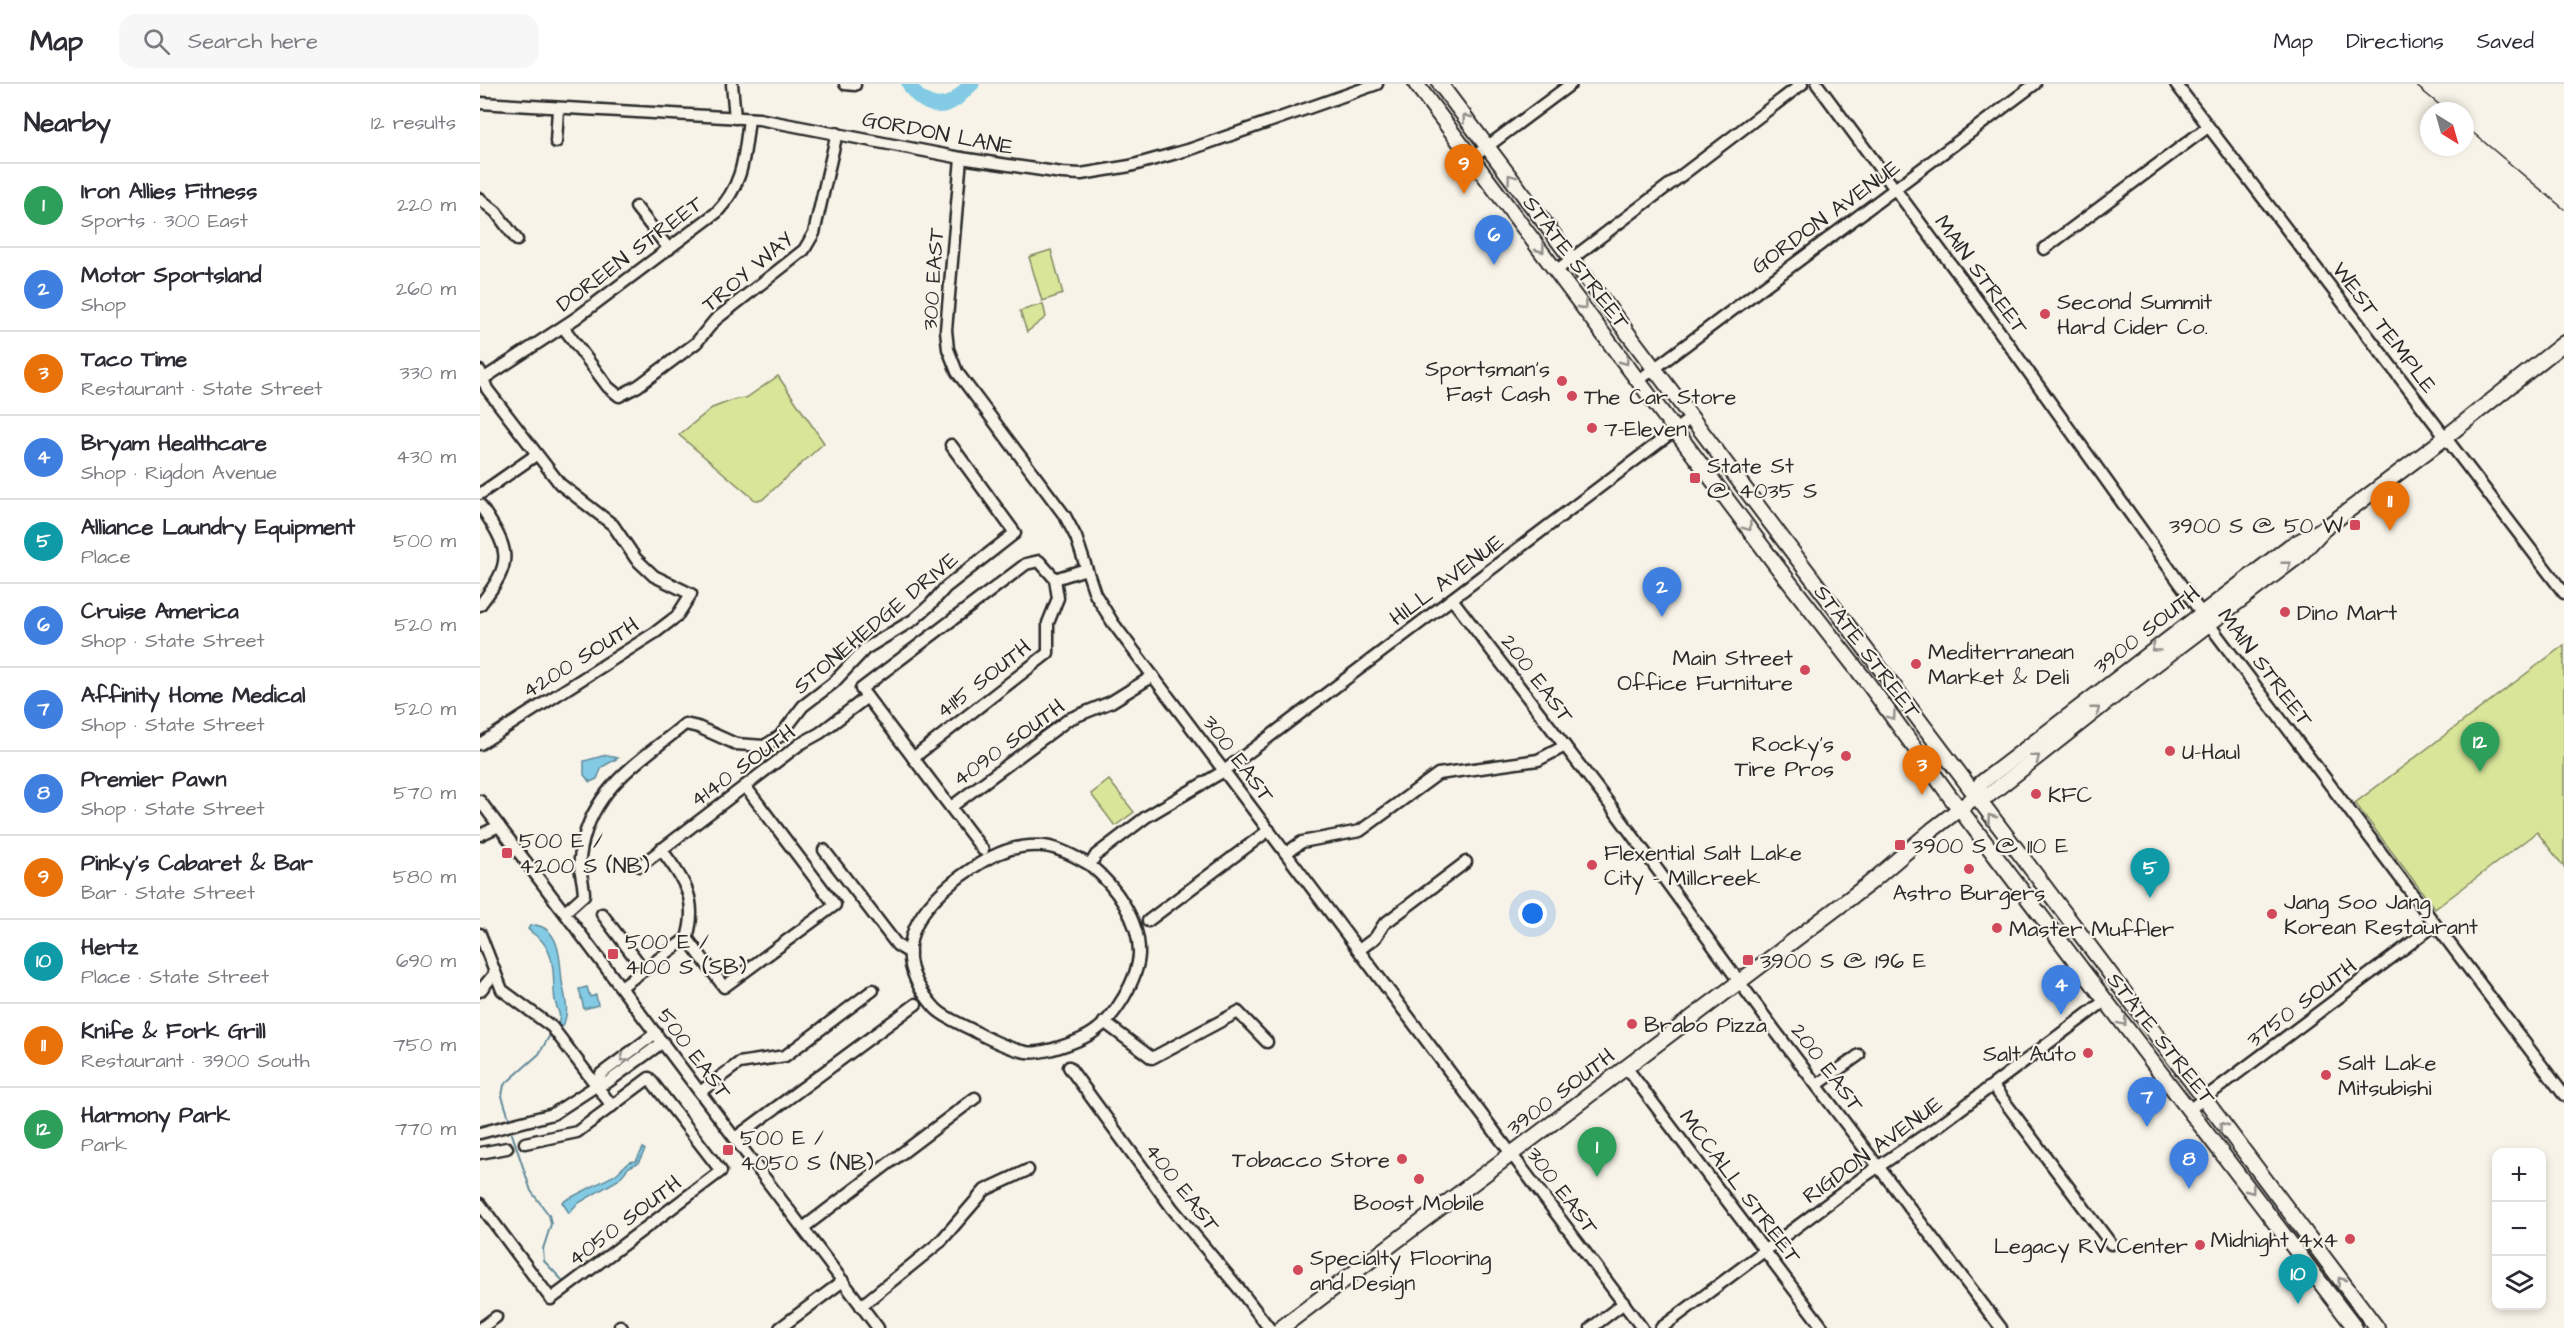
<!DOCTYPE html>
<meta charset="utf-8">
<style>
:root{--surface:#fff;--page:#f7f7f7;--text:#2b2b33;--muted:#7c7c81;--line:#e1e1e2;--accent:#7c3aed}
body{margin:0;font-family:"Architects Daughter",sans-serif;background:var(--page);color:var(--text)}
.controls{position:absolute;right:18px;bottom:18px;display:grid;overflow:hidden;border-radius:12px;box-shadow:0 3px 9px #0003}
.controls button{width:54px;height:54px;display:grid;place-items:center;padding:0;border:0;border-bottom:2px solid var(--line);background:var(--surface);color:var(--text);font:30px sans-serif}
.compass{position:absolute;left:1940px;top:18px;width:54px;height:54px;border-radius:50%;background:var(--surface);box-shadow:0 3px 9px #0003;rotate:143deg}
.you{position:absolute;left:1053px;top:830px;width:21px;height:21px;margin:-15px;border:4px solid #fff;border-radius:50%;background:#1a73e8;box-shadow:0 0 0 9px #1a73e833}
.badge{display:grid;place-items:center;width:39px;height:39px;border-radius:50%;background:var(--accent);color:#fff;font-size:20px;font-weight:700}
.pin{position:absolute;translate:-50% -50px;filter:drop-shadow(0 2px 3px #0008)}
.pin::after{content:'';position:absolute;top:32px;width:21px;height:18px;background:inherit;clip-path:polygon(0 0,100% 0,50% 100%)}
.list{margin:0;padding:0;list-style:none}
h2{display:flex;justify-content:space-between;align-items:center;height:78px;margin:0;padding:0 24px;font-size:26px}
h2 small{font-size:20px;font-weight:400;color:var(--muted)}
.list li{display:grid;grid-template-columns:39px 1fr auto;gap:18px;align-items:center;box-sizing:border-box;height:84px;padding:0 24px;border-top:2px solid var(--line)}
.list b{display:block;font-size:22px;white-space:nowrap}
.list p{margin:0;font-size:20px;white-space:nowrap;color:var(--muted)}
.list em{font-size:20px;font-style:normal;color:var(--muted)}
.icon{flex:none;width:33px;height:33px;fill:none;stroke:currentColor;stroke-width:2;stroke-linecap:round;stroke-linejoin:round}
.map{position:relative;flex:none;width:2084px;height:1244px;overflow:hidden}
header{display:flex;align-items:center;gap:36px;box-sizing:border-box;height:84px;padding:0 30px;background:var(--surface);border-bottom:2px solid var(--line)}
header strong{font-size:28px}
nav{display:flex;gap:33px;margin-inline-start:auto;font-size:21px}
.search{width:420px;height:54px;background:var(--page);display:flex;align-items:center;gap:15px;box-sizing:border-box;padding:0 21px;border-radius:18px;color:var(--muted);font-size:22px}
main{display:flex}
aside{flex:1;background:var(--surface)}
.map>svg:first-child{display:block}
.green{fill:#d9e699;stroke:#828862;stroke-width:1.5}
.water{fill:#83cae4;stroke:#608a9a;stroke-width:1.5}
.lines{fill:none;stroke-linecap:round;stroke-linejoin:round}
.stream{stroke:#608a9a;stroke-width:2}
.river{stroke:#83cae4;stroke-width:15}
.minor-casing{stroke:#2b2b2b;stroke-width:15}
.major-casing{stroke:#2b2b2b;stroke-width:18}
.minor{stroke:#f7f3e8;stroke-width:10}
.major{stroke:#f7f3e8;stroke-width:14}
.tram{stroke:#2b2b2b;stroke-width:1.5}
.oneway{stroke:#918f8a}
.poi-dot{fill:#d1495b;stroke:#f7f3e8;stroke-width:2}
.labels{text-anchor:middle;stroke-width:4.5;stroke-linejoin:round;paint-order:stroke}
.street-label{font-size:22px;fill:#2b2b2b;stroke:#f7f3e8}
.poi-label{font-size:22px;fill:#2b2b2b;stroke:#f7f3e8;text-anchor:start}
</style>
<header>
<strong>Map</strong>
<div class="search"><svg class="icon" aria-label="search" viewBox="0 0 24 24"><circle cx="10" cy="10" r="6"/><path d="M15 15l6 6"/></svg>Search here</div>
<nav><a>Map</a><a>Directions</a><a>Saved</a></nav>
</header>
<main>
<aside>
<h2>Nearby<small>12 results</small></h2>
<ul class="list">
<li><span class="badge" style="background:#2e9e5b">1</span><div><b>Iron Allies Fitness</b><p>Sports · 300 East</p></div><em>220 m</em></li>
<li><span class="badge" style="background:#3f7fe0">2</span><div><b>Motor Sportsland</b><p>Shop</p></div><em>260 m</em></li>
<li><span class="badge" style="background:#e8710a">3</span><div><b>Taco Time</b><p>Restaurant · State Street</p></div><em>330 m</em></li>
<li><span class="badge" style="background:#3f7fe0">4</span><div><b>Bryam Healthcare</b><p>Shop · Rigdon Avenue</p></div><em>430 m</em></li>
<li><span class="badge" style="background:#0f9aa8">5</span><div><b>Alliance Laundry Equipment</b><p>Place</p></div><em>500 m</em></li>
<li><span class="badge" style="background:#3f7fe0">6</span><div><b>Cruise America</b><p>Shop · State Street</p></div><em>520 m</em></li>
<li><span class="badge" style="background:#3f7fe0">7</span><div><b>Affinity Home Medical</b><p>Shop · State Street</p></div><em>520 m</em></li>
<li><span class="badge" style="background:#3f7fe0">8</span><div><b>Premier Pawn</b><p>Shop · State Street</p></div><em>570 m</em></li>
<li><span class="badge" style="background:#e8710a">9</span><div><b>Pinky's Cabaret &amp; Bar</b><p>Bar · State Street</p></div><em>580 m</em></li>
<li><span class="badge" style="background:#0f9aa8">10</span><div><b>Hertz</b><p>Place · State Street</p></div><em>690 m</em></li>
<li><span class="badge" style="background:#e8710a">11</span><div><b>Knife &amp; Fork Grill</b><p>Restaurant · 3900 South</p></div><em>750 m</em></li>
<li><span class="badge" style="background:#2e9e5b">12</span><div><b>Harmony Park</b><p>Park</p></div><em>770 m</em></li>
</ul>
</aside>
<div class="map">
<svg width="2084" height="1244" viewBox="0 0 2084 1244">
<rect width="100%" height="100%" fill="#f7f3e8"/>
<filter id="ink" filterUnits="userSpaceOnUse"><feTurbulence type="fractalNoise" baseFrequency=".0167" numOctaves="2"/><feDisplacementMap in="SourceGraphic" scale="12" xChannelSelector="R" yChannelSelector="G"/><feConvolveMatrix kernelMatrix="1 2 1 2 8 2 1 2 1" color-interpolation-filters="sRGB"/></filter>
<g filter="url(#ink)">
<!-- green -->
<g class="green">
<path d="M571 166 583 210 562 217 549 173Z"/>
<path d="M563 220 566 233 547 248 540 227Z"/>
<path d="M298 292 344 359 282 416H275L199 351 232 324 256 315 266 314Z"/>
<path d="M2084 561V783L2057 748 1955 825 1875 719Z"/>
<path d="M629 696 654 728 635 742 611 710Z"/>
</g>
<!-- water -->
<g class="water">
<path d="M126 671 138 674 122 683 117 695 110 698 104 691V677Z"/>
<path d="M56 841C81 846 80 878 82 898 85 913 91 931 81 944L78 939C82 930 77 926 75 917 72 896 77 875 62 857 58 852 52 850 48 845L50 842Z"/>
<path d="M107 903 110 913 116 911 118 921 104 925 99 905Z"/>
<path d="M163 1064 165 1066 158 1079 149 1083 138 1096 97 1120 89 1129 82 1118 135 1091 149 1078 156 1077Z"/>
</g>
<g class="lines">
<!-- stream -->
<g class="stream">
<path d="M29 1034 22 1012 24 1001 59 970 70 951"/>
<path d="M32 1050 51 1107 69 1131 71 1140 63 1165 64 1177 84 1198"/>
</g>
<!-- river -->
<path class="river" d="M429 0C437 16 456 28 473 17 480 13 485 5 492 0"/>
<defs>
<g id="minor">
<path d="M252 0 255 34"/>
<path d="M365 0 375 1"/>
<path d="M1337 0 1484 198 1737 551 2084 1011"/>
<path d="M1696 0 2084 509"/>
<path d="M0 19 279 35 481 74 582 89 601 90 650 82 711 65 897 0"/>
<path d="M76 58 78 25"/>
<path d="M481 74 466 246 468 265 477 288 585 432 596 453 615 510 633 539 1162 1244"/>
<path d="M992 74 1091 0"/>
<path d="M0 115 16 128 37 156"/>
<path d="M156 123 189 165"/>
<path d="M1564 165 1728 43"/>
<path d="M1077 186 1322 0"/>
<path d="M83 243 128 303 139 312 158 302 216 259 235 236 324 166 334 149 357 49"/>
<path d="M0 287 7 305 80 400 133 441 156 475 174 492 211 510 197 532 176 548 0 660"/>
<path d="M1159 296 1555 0"/>
<path d="M0 297 96 234 236 129C264 100 264 72 269 35"/>
<path d="M0 410 56 371"/>
<path d="M0 421C30 467 35 476 0 521"/>
<path d="M972 515 1131 722 1296 948 1521 1244"/>
<path d="M433 674 568 569V539L578 514 575 495 606 485"/>
<path d="M0 717 398 1244"/>
<path d="M471 723 589 635 631 618 673 592"/>
<path d="M0 751 19 742"/>
<path d="M181 765C203 795 219 815 207 854L244 903 355 821 265 702"/>
<path d="M344 766 417 861 430 869"/>
<path d="M503 766 381 605 546 480 559 477 575 495"/>
<path d="M806 769 822 758 880 747 958 690 1058 676 1085 662"/>
<path d="M610 781C635 802 660 836 659 870 658 895 635 933 615 947 603 956 587 961 573 965 565 967 554 970 546 968 529 965 511 956 496 948 484 941 466 935 456 925 408 873 431 829 481 792 506 774 531 759 564 762 580 764 596 773 610 781L616 771 666 733 744 687 1211 334"/>
<path d="M160 782 320 660 340 649 387 613"/>
<path d="M85 828 104 811C104 799 99 787 100 774 108 706 157 680 205 640L218 643 256 660 284 662 300 652 323 622 353 599 385 565 433 536 450 521 466 503 535 449 471 361"/>
<path d="M122 830 164 886"/>
<path d="M668 837 789 746"/>
<path d="M0 850 22 906 72 943 132 1022"/>
<path d="M879 866 895 854 904 840 986 778"/>
<path d="M141 903 207 854"/>
<path d="M0 907 15 889"/>
<path d="M624 938 672 974 758 928 787 958"/>
<path d="M589 983 692 1124 760 1206 789 1244"/>
<path d="M1146 983 1343 1244"/>
<path d="M1337 1001 1379 971"/>
<path d="M116 1002 121 990 176 949"/>
<path d="M1513 1002 1631 1160"/>
<path d="M220 1008 259 979 305 972 393 906"/>
<path d="M1710 1025 1955 841"/>
<path d="M0 1049 73 1030 116 1002 128 998 183 958"/>
<path d="M255 1054 436 920"/>
<path d="M0 1069 27 1064"/>
<path d="M0 1120 71 1215 241 1087 169 994 97 1048 45 1059"/>
<path d="M323 1144 495 1014"/>
<path d="M381 1222 460 1158 505 1106 548 1086"/>
<path d="M140 1242 142 1244"/>
<path d="M1 1244 16 1233"/>
<path d="M300 1244 363 1197"/>
<path d="M1111 1244 1144 1219"/>
<path d="M1181 1244 1386 1091 1458 1042 1626 916"/>
</g>
<g id="major">
<path d="M936 0 1299 485 1390 602 1469 711 1875 1244"/>
<path d="M960 0 1897 1244"/>
<path d="M1495 713 1509 711 1651 599 1820 471 1845 444 1957 360 2084 259"/>
<path d="M801 1244 1390 799 1452 746 1495 713 1501 699 1810 462 1845 444"/>
</g>
</defs>
<!-- minor casing -->
<use href="#minor" class="minor-casing"/>
<!-- major casing -->
<use href="#major" class="major-casing"/>
<!-- minor -->
<use href="#minor" class="minor"/>
<!-- major -->
<use href="#major" class="major"/>
<!-- tram -->
<g class="tram">
<path d="M1934 0 1967 27"/>
<path d="M1985 42 2084 125"/>
</g>
</g>
<!-- one-way arrows -->
<defs><path id="oneway-chevron" d="M-2-3.5L2.5 0L-2 3.5" fill="none" stroke-width="1.6" stroke-linecap="round" stroke-linejoin="round" transform="scale(1.5)"/></defs>
<g class="oneway">
<use href="#oneway-chevron" transform="translate(986 34) rotate(-127)"/>
<use href="#oneway-chevron" transform="translate(1031 94) rotate(-126)"/>
<use href="#oneway-chevron" transform="translate(1061 165) rotate(53)"/>
<use href="#oneway-chevron" transform="translate(1103 222) rotate(53)"/>
<use href="#oneway-chevron" transform="translate(1145 277) rotate(53)"/>
<use href="#oneway-chevron" transform="translate(1268 443) rotate(54)"/>
<use href="#oneway-chevron" transform="translate(1807 481) rotate(-38)"/>
<use href="#oneway-chevron" transform="translate(1675 564) rotate(143)"/>
<use href="#oneway-chevron" transform="translate(1616 626) rotate(-38)"/>
<use href="#oneway-chevron" transform="translate(1412 632) rotate(54)"/>
<use href="#oneway-chevron" transform="translate(1556 674) rotate(-38)"/>
<use href="#oneway-chevron" transform="translate(1511 734) rotate(-127)"/>
<use href="#oneway-chevron" transform="translate(1643 938) rotate(52)"/>
<use href="#oneway-chevron" transform="translate(144 974) rotate(143)"/>
<use href="#oneway-chevron" transform="translate(1743 1042) rotate(-127)"/>
<use href="#oneway-chevron" transform="translate(1771 1106) rotate(53)"/>
<use href="#oneway-chevron" transform="translate(1861 1197) rotate(-127)"/>
</g>
</g>
<!-- markers -->
<g class="poi-dot">
<circle cx="1565" cy="230" r="6"/>
<circle cx="1082" cy="297" r="6"/>
<circle cx="1092" cy="312" r="6"/>
<circle cx="1112" cy="344" r="6"/>
<rect x="1209" y="388" width="12" height="12" rx="3"/>
<rect x="1869" y="435" width="12" height="12" rx="3"/>
<circle cx="1805" cy="528" r="6"/>
<circle cx="1436" cy="580" r="6"/>
<circle cx="1325" cy="586" r="6"/>
<circle cx="1690" cy="667" r="6"/>
<circle cx="1366" cy="672" r="6"/>
<circle cx="1556" cy="710" r="6"/>
<rect x="1414" y="755" width="12" height="12" rx="3"/>
<rect x="21" y="763" width="12" height="12" rx="3"/>
<circle cx="1112" cy="781" r="6"/>
<circle cx="1489" cy="785" r="6"/>
<circle cx="1792" cy="830" r="6"/>
<circle cx="1517" cy="844" r="6"/>
<rect x="127" y="864" width="12" height="12" rx="3"/>
<rect x="1262" y="870" width="12" height="12" rx="3"/>
<circle cx="1152" cy="940" r="6"/>
<circle cx="1608" cy="969" r="6"/>
<circle cx="1846" cy="991" r="6"/>
<rect x="242" y="1060" width="12" height="12" rx="3"/>
<circle cx="922" cy="1075" r="6"/>
<circle cx="939" cy="1095" r="6"/>
<circle cx="1870" cy="1155" r="6"/>
<circle cx="1720" cy="1161" r="6"/>
<circle cx="818" cy="1186" r="6"/>
</g>
<g class="labels">
<!-- street labels -->
<g class="street-label">
<text transform="translate(458 48) rotate(11)" y="8">GORDON LANE</text>
<text transform="translate(1345 132) rotate(-36)" y="8">GORDON AVENUE</text>
<text transform="translate(149 169) rotate(-37)" y="8">DOREEN STREET</text>
<text transform="translate(1097 178) rotate(53)" y="8">STATE STREET</text>
<text transform="translate(267 187) rotate(-40)" y="8">TROY WAY</text>
<text transform="translate(1502 190) rotate(54)" y="8">MAIN STREET</text>
<text transform="translate(452 195) rotate(-86)" y="8">300 EAST</text>
<text transform="translate(1905 243) rotate(53)" y="8">WEST TEMPLE</text>
<text transform="translate(966 495) rotate(-37)" y="8">HILL AVENUE</text>
<text transform="translate(395 538) rotate(-40)" y="8">STONEHEDGE DRIVE</text>
<text transform="translate(1666 545) rotate(-38)" y="8">3900 SOUTH</text>
<text transform="translate(1388 567) rotate(53)" y="8">STATE STREET</text>
<text transform="translate(100 573) rotate(-32)" y="8">4200 SOUTH</text>
<text transform="translate(1786 583) rotate(53)" y="8">MAIN STREET</text>
<text transform="translate(503 594) rotate(-38)" y="8">4115 SOUTH</text>
<text transform="translate(1058 594) rotate(53)" y="8">200 EAST</text>
<text transform="translate(528 658) rotate(-36)" y="8">4090 SOUTH</text>
<text transform="translate(759 674) rotate(53)" y="8">300 EAST</text>
<text transform="translate(262 681) rotate(-36)" y="8">4140 SOUTH</text>
<text transform="translate(1821 918) rotate(-37)" y="8">3750 SOUTH</text>
<text transform="translate(1682 954) rotate(52)" y="8">STATE STREET</text>
<text transform="translate(215 969) rotate(53)" y="8">500 EAST</text>
<text transform="translate(1348 983) rotate(53)" y="8">200 EAST</text>
<text transform="translate(1080 1007) rotate(-37)" y="8">3900 SOUTH</text>
<text transform="translate(1392 1065) rotate(-36)" y="8">RIGDON AVENUE</text>
<text transform="translate(1261 1102) rotate(53)" y="8">MCCALL STREET</text>
<text transform="translate(703 1103) rotate(52)" y="8">400 EAST</text>
<text transform="translate(1083 1106) rotate(53)" y="8">300 EAST</text>
<text transform="translate(144 1136) rotate(-37)" y="8">4050 SOUTH</text>
</g>
<!-- poi labels -->
<g class="poi-label">
<text x="1577" y="225">Second Summit<tspan x="1577" dy="25">Hard Cider Co.</tspan></text>
<text x="1070" y="292" text-anchor="end">Sportsman's<tspan x="1070" dy="25">Fast Cash</tspan></text>
<text x="1104" y="320">The Car Store</text>
<text x="1124" y="352">7-Eleven</text>
<text x="1227" y="389">State St<tspan x="1227" dy="25">@ 4035 S</tspan></text>
<text x="1863" y="449" text-anchor="end">3900 S @ 50 W</text>
<text x="1817" y="536">Dino Mart</text>
<text x="1448" y="575">Mediterranean<tspan x="1448" dy="25">Market &amp; Deli</tspan></text>
<text x="1313" y="581" text-anchor="end">Main Street<tspan x="1313" dy="25">Office Furniture</tspan></text>
<text x="1354" y="667" text-anchor="end">Rocky's<tspan x="1354" dy="25">Tire Pros</tspan></text>
<text x="1702" y="675">U-Haul</text>
<text x="1568" y="718">KFC</text>
<text x="39" y="764">500 E /<tspan x="39" dy="25">4200 S (NB)</tspan></text>
<text x="1432" y="769">3900 S @ 110 E</text>
<text x="1124" y="776">Flexential Salt Lake<tspan x="1124" dy="25">City - Millcreek</tspan></text>
<text x="1489" y="816" text-anchor="middle">Astro Burgers</text>
<text x="1804" y="825">Jang Soo Jang<tspan x="1804" dy="25">Korean Restaurant</tspan></text>
<text x="1529" y="852">Master Muffler</text>
<text x="145" y="865">500 E /<tspan x="145" dy="25">4100 S (SB)</tspan></text>
<text x="1280" y="884">3900 S @ 196 E</text>
<text x="1164" y="948">Brabo Pizza</text>
<text x="1596" y="977" text-anchor="end">Salt Auto</text>
<text x="1858" y="986">Salt Lake<tspan x="1858" dy="25">Mitsubishi</tspan></text>
<text x="260" y="1061">500 E /<tspan x="260" dy="25">4050 S (NB)</tspan></text>
<text x="910" y="1083" text-anchor="end">Tobacco Store</text>
<text x="939" y="1126" text-anchor="middle">Boost Mobile</text>
<text x="1858" y="1163" text-anchor="end">Midnight 4x4</text>
<text x="1708" y="1169" text-anchor="end">Legacy RV Center</text>
<text x="830" y="1181">Specialty Flooring<tspan x="830" dy="25">and Design</tspan></text>
</g>
</g>
</svg>
<div class="controls">
<button>+</button>
<button>−</button>
<button><svg class="icon" aria-label="layers" viewBox="0 0 24 24"><path d="M12 4l9 5-9 5-9-5zM3 14l9 5 9-5"/></svg></button>
</div>
<svg class="compass" viewBox="-18 -18 36 36"><path d="M0-13l5 13h-10z" fill="#e53935"/><path d="M0 13l5-13h-10z" fill="#7c7c81"/></svg>
<div class="you"></div>
<div class="pin badge" style="left:1117px;top:1093px;background:#2e9e5b">1</div>
<div class="pin badge" style="left:1182px;top:533px;background:#3f7fe0">2</div>
<div class="pin badge" style="left:1442px;top:711px;background:#e8710a">3</div>
<div class="pin badge" style="left:1581px;top:931px;background:#3f7fe0">4</div>
<div class="pin badge" style="left:1670px;top:814px;background:#0f9aa8">5</div>
<div class="pin badge" style="left:1014px;top:181px;background:#3f7fe0">6</div>
<div class="pin badge" style="left:1667px;top:1043px;background:#3f7fe0">7</div>
<div class="pin badge" style="left:1709px;top:1105px;background:#3f7fe0">8</div>
<div class="pin badge" style="left:984px;top:110px;background:#e8710a">9</div>
<div class="pin badge" style="left:1818px;top:1220px;background:#0f9aa8">10</div>
<div class="pin badge" style="left:1910px;top:447px;background:#e8710a">11</div>
<div class="pin badge" style="left:2000px;top:688px;background:#2e9e5b">12</div>
</div>
</main>
